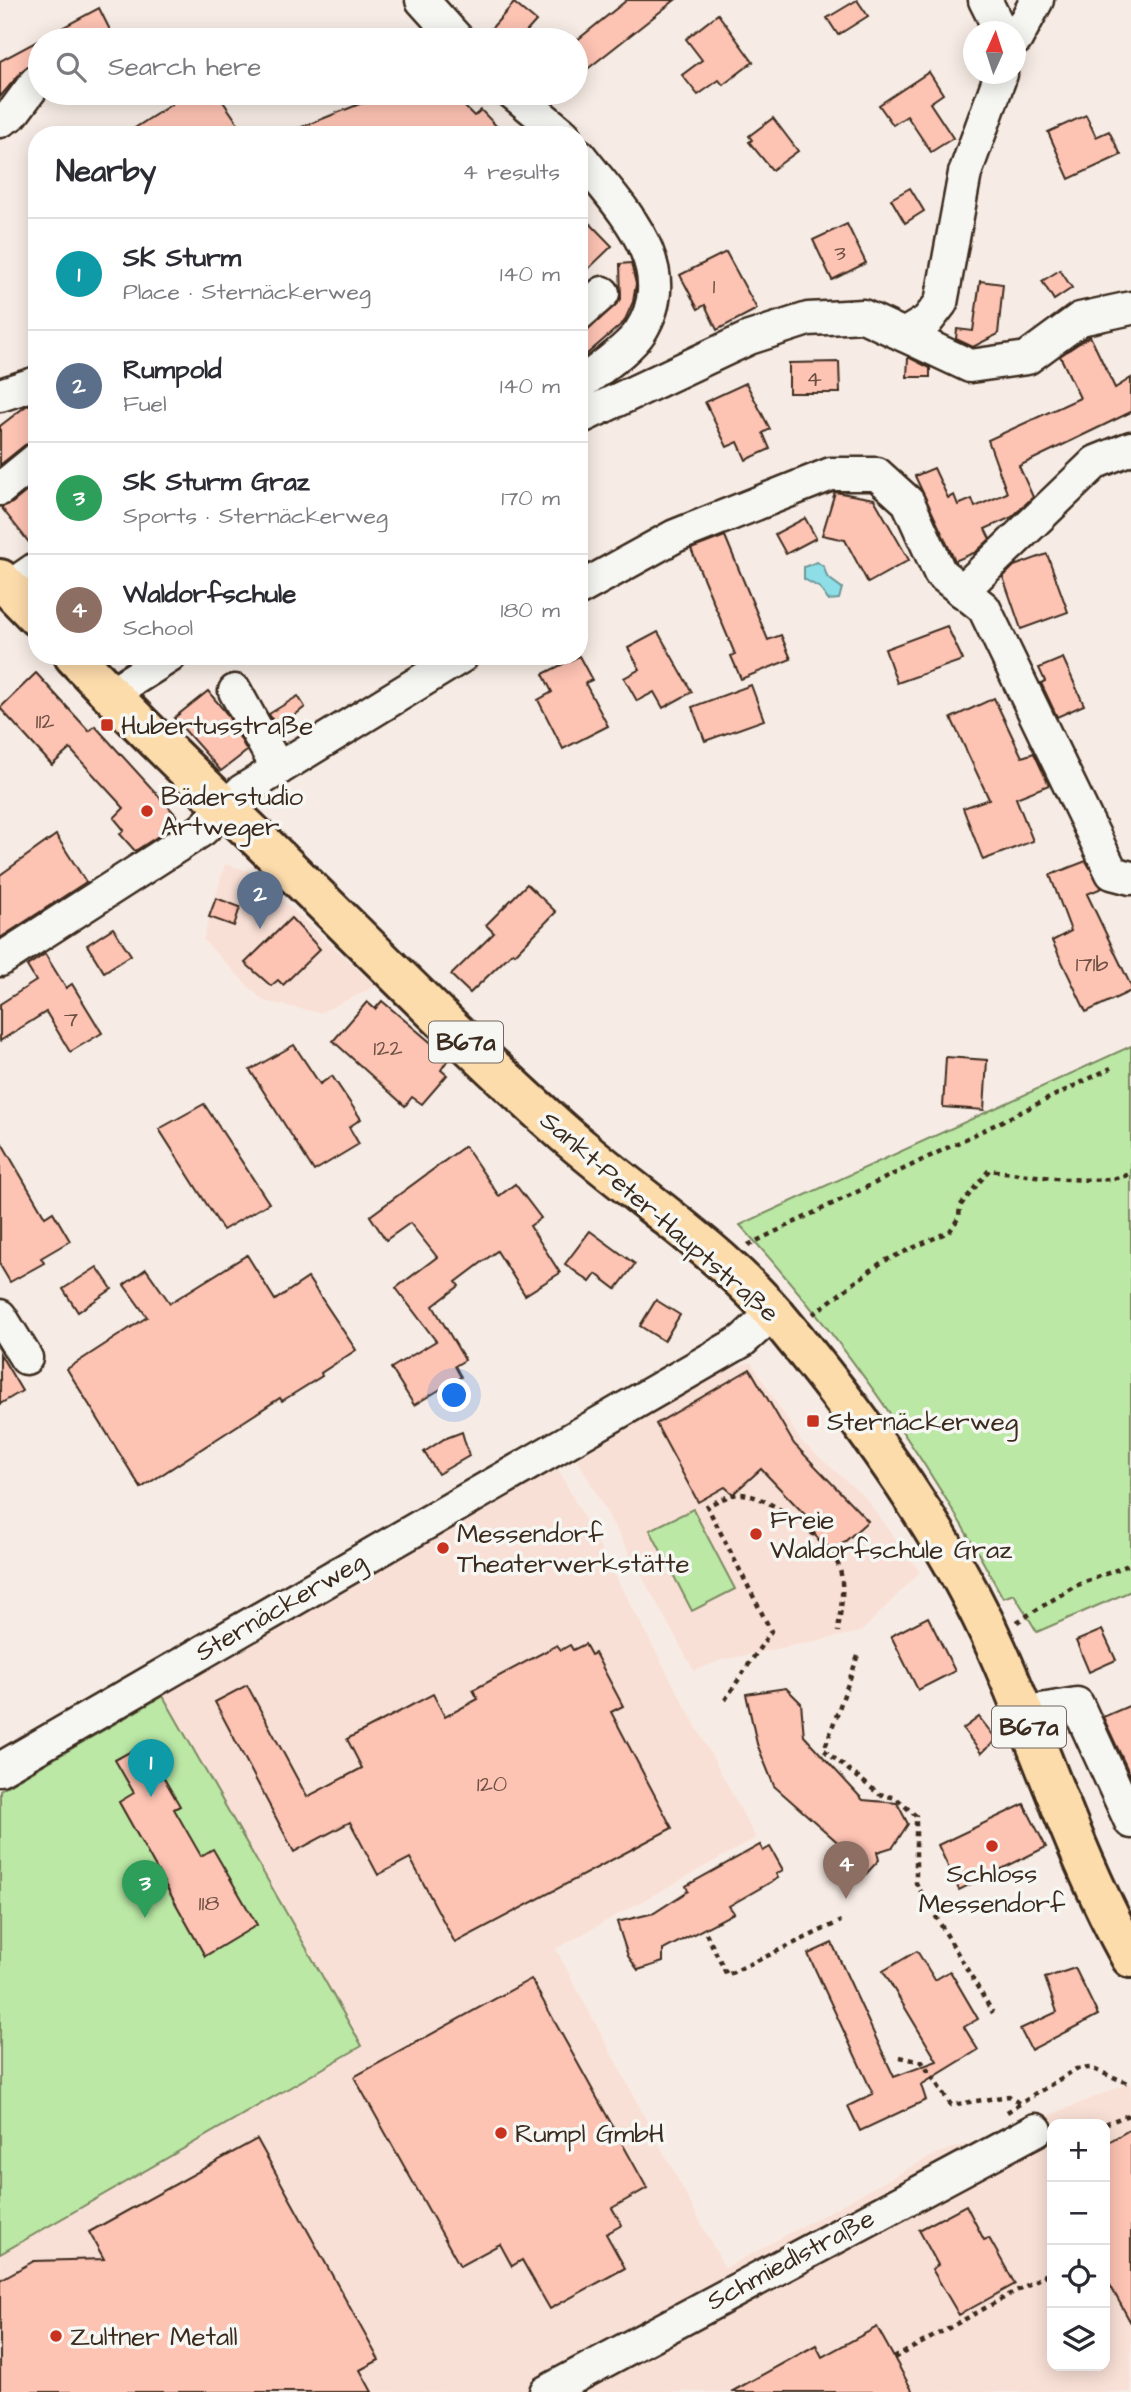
<!DOCTYPE html>
<meta charset="utf-8">
<style>
:root{--surface:#fff;--page:#f7f7f7;--text:#2b2b33;--muted:#7c7c81;--line:#e1e1e2;--accent:#0f766e}
body{margin:0;font-family:"Architects Daughter",sans-serif;background:var(--page);color:var(--text)}
.controls{position:absolute;right:21px;bottom:21px;display:grid;overflow:hidden;border-radius:14px;box-shadow:0 4px 18px #0003}
.controls button{width:63px;height:63px;display:grid;place-items:center;padding:0;border:0;border-bottom:2px solid var(--line);background:var(--surface);color:var(--text);font:35px sans-serif}
.compass{position:absolute;left:963px;top:21px;width:63px;height:63px;border-radius:50%;background:var(--surface);box-shadow:0 4px 18px #0003;rotate:3deg}
.you{position:absolute;left:455px;top:1396px;width:24px;height:24px;margin:-18px;border:5px solid #fff;border-radius:50%;background:#1a73e8;box-shadow:0 0 0 10px #1a73e833}
.badge{display:grid;place-items:center;width:46px;height:46px;border-radius:50%;background:var(--accent);color:#fff;font-size:23px;font-weight:700}
.pin{position:absolute;translate:-50% -58px;filter:drop-shadow(0 2px 4px #0008)}
.pin::after{content:'';position:absolute;top:37px;width:24px;height:21px;background:inherit;clip-path:polygon(0 0,100% 0,50% 100%)}
.list{margin:0;padding:0;list-style:none}
h2{display:flex;justify-content:space-between;align-items:center;height:91px;margin:0;padding:0 28px;font-size:30px}
h2 small{font-size:23px;font-weight:400;color:var(--muted)}
.list li{display:grid;grid-template-columns:46px 1fr auto;gap:21px;align-items:center;box-sizing:border-box;height:112px;padding:0 28px;border-top:2px solid var(--line)}
.list b{display:block;font-size:26px;white-space:nowrap}
.list p{margin:0;font-size:23px;white-space:nowrap;color:var(--muted)}
.list em{font-size:23px;font-style:normal;color:var(--muted)}
.icon{flex:none;width:38px;height:38px;fill:none;stroke:currentColor;stroke-width:2;stroke-linecap:round;stroke-linejoin:round}
.map{position:relative;flex:none;width:1131px;height:2392px;overflow:hidden}
.search{position:absolute;background:var(--surface);box-shadow:0 4px 18px #0003;left:28px;top:28px;width:560px;height:77px;display:flex;align-items:center;gap:18px;box-sizing:border-box;padding:0 24px;border-radius:38px;color:var(--muted);font-size:26px}
.panel{position:absolute;background:var(--surface);box-shadow:0 4px 18px #0003;left:28px;top:126px;width:560px;height:539px;border-radius:28px}
.map>svg:first-child{display:block}
.built{fill:#f9e0d6;fill-rule:evenodd}
.green{fill:#bbe8a5;stroke:#7b8962;stroke-width:2}
.water{fill:#8ddee7;stroke:#6c9697;stroke-width:2}
.building{fill:#fdc3b3;stroke:#3b2a1e;stroke-width:2}
.lines{fill:none;stroke-linecap:round;stroke-linejoin:round}
.minor-casing{stroke:#3b2a1e;stroke-width:37}
.major-casing{stroke:#3b2a1e;stroke-width:44}
.path{stroke:#3b2a1e;stroke-width:4.5;stroke-dasharray:5 5;stroke-linecap:butt}
.minor{stroke:#f6f6f2;stroke-width:32}
.major{stroke:#fddcac;stroke-width:38}
.poi-dot{fill:#c8321e;stroke:#f6f6f2;stroke-width:2.5}
.labels{text-anchor:middle;stroke-width:7;stroke-linejoin:round;paint-order:stroke}
.number-label{font-size:23px;fill:#6c5043}
.shield{fill:#f6f6f2;stroke:#73675e;stroke-width:2}
.shield-label{font-size:24px;font-weight:bold;fill:#3b2a1e}
.poi-label{font-size:26px;fill:#3b2a1e;stroke:#f6f6f2;text-anchor:start}
.street-label{font-size:26px;fill:#3b2a1e;stroke:#f6f6f2}
</style>
<div class="map">
<svg width="1131" height="2392" viewBox="0 0 1131 2392">
<rect width="100%" height="100%" fill="#f7ece5"/>
<filter id="ink" filterUnits="userSpaceOnUse"><feTurbulence type="fractalNoise" baseFrequency=".0143" numOctaves="2"/><feDisplacementMap in="SourceGraphic" scale="14" xChannelSelector="R" yChannelSelector="G"/><feConvolveMatrix kernelMatrix="1 2 1 2 8 2 1 2 1" color-interpolation-filters="sRGB"/></filter>
<g filter="url(#ink)">
<!-- built -->
<g class="built">
<path d="M225 864 249 871 265 884 376 986 320 1013 263 1001 203 940Z"/>
<path d="M751 1362 801 1441 865 1497 920 1572 861 1632 722 1660 694 1671 577 1459 723 1371Z"/>
<path d="M558 1469 756 1838 556 1949 725 2268 937 2153 1019 2128 1131 2082V2392H0V2254L362 2046 163 1696ZM1052 2124H1105V2366H1052Z"/>
</g>
<!-- green -->
<g class="green">
<path d="M1131 1046V1591L1037 1632 1014 1594 1003 1598C931 1464 843 1338 740 1225Z"/>
<path d="M693 1509 735 1589 692 1611 650 1530Z"/>
<path d="M163 1696 362 2046 0 2254V1790Z"/>
</g>
<!-- water -->
<path class="water" d="M817 562 824 567 827 577 842 588 839 599 828 600 820 588 804 579V567Z"/>
<!-- building -->
<g class="building">
<path d="M627 0H675L576 78V41Z"/>
<path d="M857 0 868 16 838 35 827 18Z"/>
<path d="M514 3 536 21 519 40H502L490 30Z"/>
<path d="M99 8 115 40H40V65H29L22 71 0 97V61Z"/>
<path d="M718 14 753 62 723 85 719 80 698 95 682 75 702 60 686 39Z"/>
<path d="M929 72 943 94 930 103 953 138 931 152 907 116 893 125 879 105Z"/>
<path d="M164 93H217L246 135H124L172 104Z"/>
<path d="M387 93H412L414 99 434 93H451L474 116 481 110 505 135H282Z"/>
<path d="M1086 115 1096 137 1109 131 1121 155 1069 179 1048 132Z"/>
<path d="M773 118 798 151 772 170 749 142 752 140 749 136Z"/>
<path d="M910 188 924 211 905 223 891 199Z"/>
<path d="M579 212 612 246 579 278Z"/>
<path d="M847 224 866 263 832 280 813 240Z"/>
<path d="M726 252 757 309 717 330 705 305 698 309 680 275Z"/>
<path d="M631 263 636 284 633 302 624 322 579 361V339L621 299 620 264Z"/>
<path d="M1060 270 1072 288 1054 300 1042 281Z"/>
<path d="M980 281 1003 284 998 334 973 347 956 339 957 329 973 331Z"/>
<path d="M1090 336 1115 388 1131 378V412L1019 466 1033 497 1012 517 985 529 990 539 976 552 955 561 915 476 934 468 948 498 954 495 958 505 972 499 975 507 1007 493 988 440 1080 398 1060 356Z"/>
<path d="M908 357 930 368V377H907Z"/>
<path d="M839 362 840 393H789V363Z"/>
<path d="M746 383 770 429 763 433 770 449 746 460 738 442 727 447 705 402Z"/>
<path d="M37 402V441L25 445 0 465V426L26 406Z"/>
<path d="M36 484 37 550H35L1 507 12 503Z"/>
<path d="M835 492 874 499 909 560 868 583 845 540 822 535Z"/>
<path d="M805 518 816 538 786 554 775 534Z"/>
<path d="M725 536 768 640 781 635 791 659 741 679 731 656 735 654 691 549Z"/>
<path d="M1047 554 1068 612 1021 629 1003 577 1014 566Z"/>
<path d="M947 626 963 660 897 683 885 649Z"/>
<path d="M658 632 692 692 663 708 654 692 637 701 624 678 640 669 628 648Z"/>
<path d="M579 656 592 680 585 683 608 726 563 749 538 700 552 692 543 674Z"/>
<path d="M1063 658 1084 705 1057 717 1041 683 1045 681 1039 668Z"/>
<path d="M36 673 89 731 95 726 176 815 177 824 135 851 120 834 124 830 114 818 124 808 70 749 52 765 0 708Z"/>
<path d="M751 685 764 720 705 741 692 707Z"/>
<path d="M208 691 227 714 247 751 221 771 174 718Z"/>
<path d="M298 696 305 707 290 719 294 725 280 734 269 714Z"/>
<path d="M994 698 1022 757 1034 753 1049 785 1016 798 1033 841 983 860 963 808 989 799 951 718Z"/>
<path d="M56 835 86 882 0 938V875Z"/>
<path d="M1086 861 1102 888 1087 894 1131 986V991L1086 1012 1052 941 1071 931 1050 875Z"/>
<path d="M527 884 556 912 515 954 513 952 470 993 451 975 494 933 486 925Z"/>
<path d="M216 898 240 907 234 926 209 917Z"/>
<path d="M291 918 320 949 283 985 278 980 271 986 245 963Z"/>
<path d="M113 928 131 955 104 972 87 945Z"/>
<path d="M45 954 66 988 72 984 102 1033 70 1052 46 1012 0 1041V1004L36 981 27 966Z"/>
<path d="M382 1001 449 1058 441 1070 447 1075 422 1104 412 1097 405 1106 333 1041 367 1002 375 1009Z"/>
<path d="M294 1045 320 1084 332 1076 361 1119 349 1127 359 1144 314 1171 250 1070Z"/>
<path d="M946 1057 987 1060 984 1110 943 1107Z"/>
<path d="M204 1104 269 1203 223 1230 159 1129Z"/>
<path d="M0 1140 45 1217 53 1212 70 1241 41 1258 44 1263 10 1282 0 1265Z"/>
<path d="M465 1146 499 1196 515 1184 541 1218 530 1226 560 1273 525 1295 497 1251 456 1282 459 1286 433 1306 465 1360 455 1366 461 1377 414 1405 391 1368 436 1341 396 1288 437 1257 410 1223 386 1240 370 1216Z"/>
<path d="M590 1231 635 1264 616 1289 596 1274 590 1282 565 1264Z"/>
<path d="M247 1255 275 1300 308 1278 356 1350 321 1373 322 1376 282 1401 280 1398 141 1488 67 1369 147 1317 124 1285 146 1269 170 1303Z"/>
<path d="M97 1267 112 1289 78 1312 63 1289Z"/>
<path d="M656 1300 680 1315 664 1341 640 1326Z"/>
<path d="M0 1354 22 1391 0 1404Z"/>
<path d="M750 1369 794 1444 868 1521 832 1553 807 1527 812 1522 761 1469 733 1494 725 1487 698 1502 656 1424Z"/>
<path d="M462 1432 469 1456 438 1474 424 1452 444 1439Z"/>
<path d="M928 1617 955 1671 918 1690 891 1636Z"/>
<path d="M1102 1630 1116 1660 1089 1672 1076 1641Z"/>
<path d="M585 1644 591 1655 595 1653 623 1706 611 1712 672 1828 455 1943 410 1858 378 1875 350 1822 294 1852 215 1702 247 1685 307 1797 362 1768 347 1739 433 1694 445 1717 478 1699 473 1690 557 1645 561 1650 570 1645 573 1650Z"/>
<path d="M786 1688 801 1703 804 1736 863 1800 897 1803 908 1824 893 1847 877 1852 879 1860 865 1875 848 1874 838 1854 843 1847 774 1786 757 1744 746 1694Z"/>
<path d="M1131 1705V1777L1103 1717Z"/>
<path d="M979 1717 997 1740 981 1753 963 1729Z"/>
<path d="M144 1744 180 1806 174 1809 201 1856 213 1849 257 1925 205 1956 119 1802 134 1793 115 1760Z"/>
<path d="M1024 1804 1046 1847 959 1890 938 1845Z"/>
<path d="M760 1845 763 1851 770 1847 783 1870 776 1874 778 1878 729 1906 734 1913 663 1950V1962L638 1970 628 1956 617 1922 654 1913 688 1891 686 1886Z"/>
<path d="M832 1943 894 2077 937 2061 883 1971 917 1951 935 1980 950 1971 978 2019 964 2027 978 2050 921 2085 926 2100 860 2131 848 2106 873 2094 808 1954Z"/>
<path d="M1075 1968 1098 2015 1031 2050 1020 2029 1057 2012 1045 1978Z"/>
<path d="M531 1979 647 2188 612 2208 622 2225 606 2234 625 2268 550 2309 522 2260 512 2266 500 2244 460 2266 354 2077Z"/>
<path d="M1131 2129V2323L1105 2276V2144Z"/>
<path d="M257 2139 379 2360 360 2370 372 2392H0V2280L34 2261 104 2259 89 2232Z"/>
<path d="M966 2205 984 2240 989 2238 1015 2284 959 2315 932 2269 938 2265 919 2230Z"/>
<path d="M877 2327 913 2392H731L816 2345 822 2357Z"/>
</g>
<g class="lines">
<defs>
<g id="minor">
<path d="M422 0 458 40"/>
<path d="M985 0 1001 32"/>
<path d="M1016 39 1037 0"/>
<path d="M513 93 564 135"/>
<path d="M0 121 13 113 36 82"/>
<path d="M579 155C618 206 683 265 640 332 628 350 596 371 579 385"/>
<path d="M579 314 603 293"/>
<path d="M904 335 970 366 1027 358 1080 319 1131 308"/>
<path d="M0 395 37 383"/>
<path d="M579 418 749 338 808 319 863 316 904 335 927 321 941 303 965 173 1001 74"/>
<path d="M0 489 37 459"/>
<path d="M8 588 37 568"/>
<path d="M579 589 675 536 831 474H877L908 502 940 573 984 608 1112 873 1131 878"/>
<path d="M962 591 1096 462 1131 448"/>
<path d="M235 691 278 769"/>
<path d="M110 694 170 656"/>
<path d="M0 960 202 830 242 791 462 656"/>
<path d="M0 1316 26 1358"/>
<path d="M1023 1713 1077 1704 1131 1822"/>
<path d="M0 1769 742 1341 774 1312"/>
<path d="M546 2392 1036 2130"/>
</g>
<g id="major">
<path d="M0 579 37 617"/>
<path d="M74 656C129 714 186 770 244 825 349 926 450 1031 558 1128 634 1196 725 1251 789 1331 869 1429 947 1536 998 1652 1043 1754 1077 1861 1131 1958"/>
</g>
</defs>
<!-- minor casing -->
<use href="#minor" class="minor-casing"/>
<!-- major casing -->
<use href="#major" class="major-casing"/>
<!-- path -->
<g class="path">
<path d="M748 1245 1111 1068"/>
<path d="M813 1314 882 1262 950 1231 959 1217 960 1206 989 1170C1021 1174 1106 1188 1131 1173"/>
<path d="M1017 1622 1075 1586 1131 1564"/>
<path d="M858 1656 824 1750 879 1794 896 1798 916 1816V1883L993 2013"/>
<path d="M725 1700 771 1631 707 1506C716 1502 732 1493 742 1494 769 1496 827 1539 837 1562 847 1583 840 1610 838 1632"/>
<path d="M706 1933 727 1975 841 1921"/>
<path d="M900 2057 922 2062 951 2105 1009 2096 1020 2104"/>
<path d="M1007 2112 1076 2069 1090 2068 1131 2084"/>
<path d="M1105 2124 1131 2114"/>
<path d="M894 2358 1051 2272"/>
</g>
<!-- minor -->
<use href="#minor" class="minor"/>
<!-- major -->
<use href="#major" class="major"/>
</g>
</g>
<!-- markers -->
<g class="poi-dot">
<rect x="100" y="718" width="14" height="14" rx="3.5"/>
<circle cx="147" cy="811" r="7"/>
<rect x="806" y="1414" width="14" height="14" rx="3.5"/>
<circle cx="756" cy="1534" r="7"/>
<circle cx="443" cy="1548" r="7"/>
<circle cx="992" cy="1846" r="7"/>
<circle cx="501" cy="2133" r="7"/>
<circle cx="56" cy="2336" r="7"/>
</g>
<g class="labels">
<!-- number labels -->
<g class="number-label">
<text x="840" y="260">3</text>
<text x="714" y="293">1</text>
<text x="814" y="386">4</text>
<text x="45" y="728">112</text>
<text x="1092" y="971">171b</text>
<text x="71" y="1026">7</text>
<text x="388" y="1055">122</text>
<text x="492" y="1791">120</text>
<text x="209" y="1910">118</text>
</g>
<!-- shield labels -->
<g class="shield">
<rect x="429" y="1021.5" width="74" height="41" rx="5"/>
<rect x="992" y="1706.5" width="74" height="41" rx="5"/>
</g>
<g class="shield-label">
<text x="466" y="1050">B67a</text>
<text x="1029" y="1735">B67a</text>
</g>
<!-- poi labels -->
<g class="poi-label">
<text x="121" y="734">Hubertusstraße</text>
<text x="161" y="805">Bäderstudio<tspan x="161" dy="30">Artweger</tspan></text>
<text x="827" y="1430">Sternäckerweg</text>
<text x="770" y="1528">Freie<tspan x="770" dy="30">Waldorfschule Graz</tspan></text>
<text x="457" y="1542">Messendorf<tspan x="457" dy="30">Theaterwerkstätte</tspan></text>
<text x="992" y="1882" text-anchor="middle">Schloss<tspan x="992" dy="30">Messendorf</tspan></text>
<text x="515" y="2142">Rumpl GmbH</text>
<text x="70" y="2345">Zultner Metall</text>
</g>
<!-- street labels -->
<g class="street-label">
<text transform="translate(660 1216) rotate(41)" y="9">Sankt-Peter-Hauptstraße</text>
<text transform="translate(280 1606) rotate(-30)" y="9">Sternäckerweg</text>
<text transform="translate(790 2259) rotate(-28)" y="9">Schmiedlstraße</text>
</g>
</g>
</svg>
<div class="controls">
<button>+</button>
<button>−</button>
<button><svg class="icon" aria-label="locate" viewBox="0 0 24 24"><circle cx="12" cy="12" r="6"/><path d="M12 2v4M12 18v4M2 12h4M18 12h4"/></svg></button>
<button><svg class="icon" aria-label="layers" viewBox="0 0 24 24"><path d="M12 4l9 5-9 5-9-5zM3 14l9 5 9-5"/></svg></button>
</div>
<svg class="compass" viewBox="-18 -18 36 36"><path d="M0-13l5 13h-10z" fill="#e53935"/><path d="M0 13l5-13h-10z" fill="#7c7c81"/></svg>
<div class="you"></div>
<div class="pin badge" style="left:151px;top:1797px;background:#0f9aa8">1</div>
<div class="pin badge" style="left:260px;top:929px;background:#5c6f8a">2</div>
<div class="pin badge" style="left:145px;top:1918px;background:#2e9e5b">3</div>
<div class="pin badge" style="left:846px;top:1899px;background:#8d6e63">4</div>
<div class="search"><svg class="icon" aria-label="search" viewBox="0 0 24 24"><circle cx="10" cy="10" r="6"/><path d="M15 15l6 6"/></svg>Search here</div>
<section class="panel">
<h2>Nearby<small>4 results</small></h2>
<ul class="list">
<li><span class="badge" style="background:#0f9aa8">1</span><div><b>SK Sturm</b><p>Place · Sternäckerweg</p></div><em>140 m</em></li>
<li><span class="badge" style="background:#5c6f8a">2</span><div><b>Rumpold</b><p>Fuel</p></div><em>140 m</em></li>
<li><span class="badge" style="background:#2e9e5b">3</span><div><b>SK Sturm Graz</b><p>Sports · Sternäckerweg</p></div><em>170 m</em></li>
<li><span class="badge" style="background:#8d6e63">4</span><div><b>Waldorfschule</b><p>School</p></div><em>180 m</em></li>
</ul>
</section>
</div>
